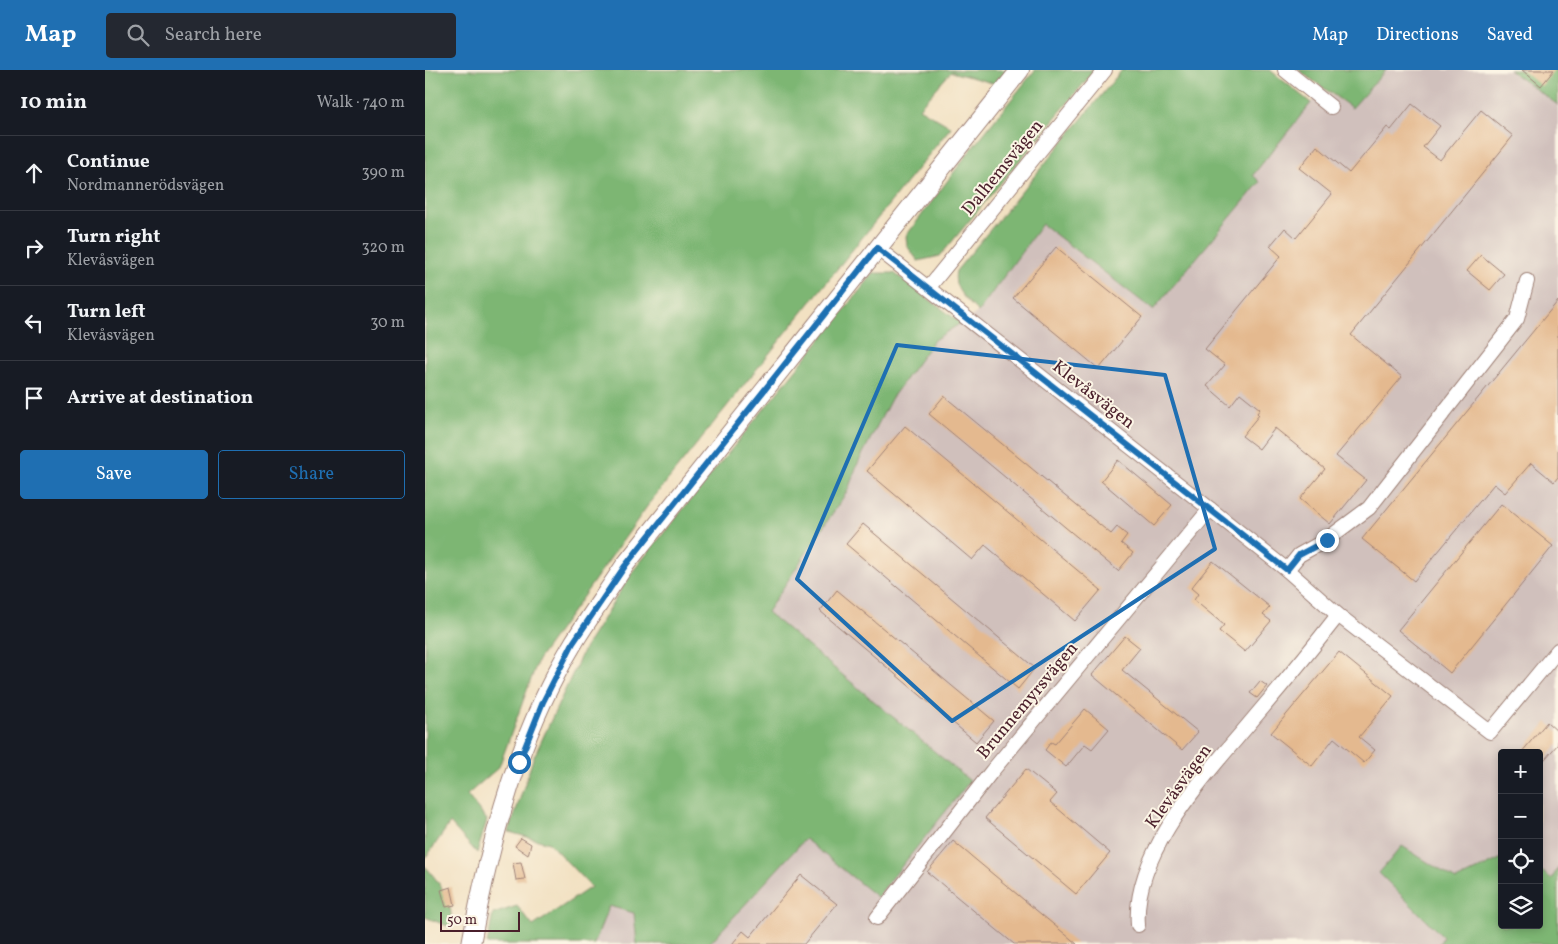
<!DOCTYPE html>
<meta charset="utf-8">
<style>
:root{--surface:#171b24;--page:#242831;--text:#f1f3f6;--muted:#9ea1a6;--line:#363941;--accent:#1f6fb2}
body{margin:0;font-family:Vollkorn,serif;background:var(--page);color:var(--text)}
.controls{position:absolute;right:15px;bottom:15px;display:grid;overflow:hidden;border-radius:5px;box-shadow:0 2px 8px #0003}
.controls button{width:45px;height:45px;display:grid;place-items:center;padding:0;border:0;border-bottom:1px solid var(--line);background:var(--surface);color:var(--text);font:25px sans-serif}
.scale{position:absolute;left:15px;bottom:12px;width:80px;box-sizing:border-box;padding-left:5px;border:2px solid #4a1f2b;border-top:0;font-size:14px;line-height:18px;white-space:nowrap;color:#4a1f2b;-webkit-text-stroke:4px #fcf5e5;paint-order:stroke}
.stop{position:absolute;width:15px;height:15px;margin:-11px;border:4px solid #1f6fb2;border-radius:50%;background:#fff}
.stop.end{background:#1f6fb2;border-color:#fff;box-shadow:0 1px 5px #0008}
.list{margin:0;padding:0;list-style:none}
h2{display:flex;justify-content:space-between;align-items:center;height:65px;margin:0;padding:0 20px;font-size:21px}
h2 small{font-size:16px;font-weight:400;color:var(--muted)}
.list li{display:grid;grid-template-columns:32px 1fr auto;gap:15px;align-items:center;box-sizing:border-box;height:75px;padding:0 20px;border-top:1px solid var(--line)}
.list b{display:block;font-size:19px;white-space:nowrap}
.list p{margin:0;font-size:16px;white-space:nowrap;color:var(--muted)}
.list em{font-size:16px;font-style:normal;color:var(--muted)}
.actions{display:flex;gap:10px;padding:15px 20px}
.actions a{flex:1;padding:11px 0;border:1px solid var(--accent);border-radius:5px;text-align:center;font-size:18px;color:var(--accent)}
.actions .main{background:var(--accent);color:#fff}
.icon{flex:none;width:28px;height:28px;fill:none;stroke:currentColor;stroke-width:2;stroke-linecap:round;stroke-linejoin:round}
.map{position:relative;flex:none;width:1133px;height:874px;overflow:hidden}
header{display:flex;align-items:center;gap:30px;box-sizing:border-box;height:70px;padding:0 25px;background:var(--accent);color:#fff}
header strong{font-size:24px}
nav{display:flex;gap:28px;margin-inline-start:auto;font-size:18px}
.search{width:350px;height:45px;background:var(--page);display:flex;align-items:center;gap:12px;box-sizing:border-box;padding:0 18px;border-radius:5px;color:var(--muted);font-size:19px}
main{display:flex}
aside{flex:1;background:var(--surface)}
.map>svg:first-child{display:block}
.industrial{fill:#d0c0bc}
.forest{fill:#7db673;stroke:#646a4f}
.building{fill:#e4b98f}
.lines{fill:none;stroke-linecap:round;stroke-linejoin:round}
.minor-casing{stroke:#9e8076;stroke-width:16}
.major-casing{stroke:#9e8076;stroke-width:20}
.minor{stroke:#fff;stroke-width:14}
.major{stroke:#fff;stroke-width:18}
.route{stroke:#1f6fb2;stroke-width:6}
.marked{fill:none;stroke:#1f6fb2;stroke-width:4;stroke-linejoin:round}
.labels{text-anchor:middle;stroke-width:4;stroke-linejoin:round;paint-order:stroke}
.street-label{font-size:18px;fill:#4a1f2b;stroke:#fcf5e5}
</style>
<header>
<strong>Map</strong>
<div class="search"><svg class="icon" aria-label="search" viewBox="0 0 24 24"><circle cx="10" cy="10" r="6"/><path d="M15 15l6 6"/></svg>Search here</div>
<nav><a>Map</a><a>Directions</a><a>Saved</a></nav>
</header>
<main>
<aside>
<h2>10 min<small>Walk · 740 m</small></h2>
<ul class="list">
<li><svg class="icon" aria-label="ahead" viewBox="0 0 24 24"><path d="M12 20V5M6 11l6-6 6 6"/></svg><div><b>Continue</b><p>Nordmannerödsvägen</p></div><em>390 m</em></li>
<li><svg class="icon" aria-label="right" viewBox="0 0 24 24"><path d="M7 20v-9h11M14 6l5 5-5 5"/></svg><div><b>Turn right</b><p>Klevåsvägen</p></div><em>320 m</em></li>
<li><svg class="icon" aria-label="left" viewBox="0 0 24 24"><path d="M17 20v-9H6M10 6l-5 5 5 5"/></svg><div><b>Turn left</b><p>Klevåsvägen</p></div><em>30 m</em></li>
<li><svg class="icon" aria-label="arrive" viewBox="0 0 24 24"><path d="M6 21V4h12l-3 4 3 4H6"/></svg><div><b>Arrive at destination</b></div></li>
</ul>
<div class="actions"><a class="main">Save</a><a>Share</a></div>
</aside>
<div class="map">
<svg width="1133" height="874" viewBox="0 0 1133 874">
<rect width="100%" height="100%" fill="#fcf5e5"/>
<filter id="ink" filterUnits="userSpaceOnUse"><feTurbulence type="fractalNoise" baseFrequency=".02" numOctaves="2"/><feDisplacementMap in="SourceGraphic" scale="10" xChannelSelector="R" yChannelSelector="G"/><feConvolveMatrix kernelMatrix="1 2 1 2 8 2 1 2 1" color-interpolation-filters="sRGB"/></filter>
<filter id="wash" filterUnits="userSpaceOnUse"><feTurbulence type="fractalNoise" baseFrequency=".0096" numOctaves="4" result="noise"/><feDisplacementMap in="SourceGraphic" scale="20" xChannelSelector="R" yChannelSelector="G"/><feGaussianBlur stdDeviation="1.12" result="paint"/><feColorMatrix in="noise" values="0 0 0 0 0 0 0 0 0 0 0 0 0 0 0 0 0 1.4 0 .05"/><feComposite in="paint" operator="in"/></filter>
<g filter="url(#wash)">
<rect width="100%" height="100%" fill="#f2e1c2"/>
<!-- industrial -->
<g class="industrial">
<path d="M961 0H1084L1133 35V797L1128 809 1114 799V683H1077V788L1031 810 977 776 1018 868 1014 874H284L380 769 452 827 545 711 341 542 423 420 432 395 466 329 509 270 553 242 617 154 728 240 835 112 828 105 897 19 927 38Z"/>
<path d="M184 836 209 843 212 874H169Z"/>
</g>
<!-- forest -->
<g class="forest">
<path d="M0 0H586L575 15 526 2 494 38 526 57 226 431 113 590 74 697 42 725 62 750 52 783 25 753 0 789Z"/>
<path d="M610 0H670L515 186 493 191 482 176 481 166 544 82Z"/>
<path d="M697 0H845L886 33 828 105 835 112 728 240 617 154 553 242C541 229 527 219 531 201Z"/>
<path d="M873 0H961L927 38Z"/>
<path d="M1084 0H1133V35Z"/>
<path d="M449 203H469L536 253 509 270 466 329 432 395 423 420 342 542 545 711 452 827 380 769 284 874H212L209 843 184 836 169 874H62L68 844 92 836 108 856 166 817 124 773 84 762 108 689 159 579 208 501Z"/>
<path d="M977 776 1031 810 1077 788V855H1114V799L1127 809 1133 797V874H1014L1018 867 954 803Z"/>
<path d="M0 796C14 811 31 836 25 857L0 847Z"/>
</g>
<g id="blocks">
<!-- building -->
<g class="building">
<path d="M1097 0H1129L1116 16Z"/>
<path d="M987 34 1015 56 998 77 1015 90 1056 40 1088 66 926 265 977 307 911 386 941 410 905 454 875 429 900 399 850 358 834 379 817 366 834 345 832 343 835 339 815 323 805 336 782 316 800 295 780 279 856 186 845 176 860 158 871 168 907 124 874 98 892 76 924 103 962 57 966 60Z"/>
<path d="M631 177 717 247 674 299 588 228Z"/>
<path d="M1056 185 1079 204 1065 220 1042 201Z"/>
<path d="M1133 231V407L1129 412 1106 393 1080 423 1069 414 989 511 937 469Z"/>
<path d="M519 326 686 464 692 457 702 465 696 473 708 483 693 501 504 344Z"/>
<path d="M480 356 676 520 650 551 560 475 547 490 442 401Z"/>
<path d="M693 390 747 435 729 456 676 411Z"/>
<path d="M1076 434 1128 476 1025 603 973 560Z"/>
<path d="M438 454 610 598 593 619 421 474Z"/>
<path d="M788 491 845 537 838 545 846 551 820 582 794 561 799 555 769 530 773 524 766 518Z"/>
<path d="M412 520 569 651 551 672 395 541Z"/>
<path d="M700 566 715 578 697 600 773 662 757 680 667 605Z"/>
<path d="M914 582 968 626 934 667 950 680 939 693 909 668 887 696 846 663Z"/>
<path d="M835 611 842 616 832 628 825 623Z"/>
<path d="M660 639 684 659 667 679 660 674 641 697 620 680 626 672 630 674Z"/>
<path d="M1122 652 1133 662V674L1114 696V683H1096Z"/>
<path d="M601 699 632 724 625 732 685 783 651 824 560 748Z"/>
<path d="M96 768 106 774 103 785 90 776Z"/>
<path d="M528 771 652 874H589L502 802Z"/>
<path d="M96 792 100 809 91 810 88 793Z"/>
<path d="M376 805 412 834 379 874H307L318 861 325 867Z"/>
<path d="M26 817 30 835 21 837 16 820Z"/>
</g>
</g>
</g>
<g filter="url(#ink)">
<use href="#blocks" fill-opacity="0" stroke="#9e8076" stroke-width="1"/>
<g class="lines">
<defs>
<g id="minor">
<path d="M860 0 906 37"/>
<path d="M452 178 785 439 862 500 913 545 1065 662 1133 580"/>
<path d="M504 217 680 0"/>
<path d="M862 500 874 485 901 470 944 438 1092 249 1102 211"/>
<path d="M452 848 567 701 785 439"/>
<path d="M713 855C707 780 785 701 829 648 858 614 886 580 913 545"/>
</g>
<path id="major" d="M46 874C65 770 94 663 149 572 165 546 183 521 200 495L595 0"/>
</defs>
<!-- minor casing -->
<use href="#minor" class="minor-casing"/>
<!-- major casing -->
<use href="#major" class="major-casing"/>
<!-- minor -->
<use href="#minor" class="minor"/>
<!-- major -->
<use href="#major" class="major"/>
</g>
</g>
<g class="lines" filter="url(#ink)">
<!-- route -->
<path class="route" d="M94 692 118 632 148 573 200 496 452 178 862 500 874 485 902 470"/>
</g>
<!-- marked area -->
<path class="marked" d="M472 275 740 305 790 479 527 651 372 509Z"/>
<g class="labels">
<!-- street labels -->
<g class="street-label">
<text transform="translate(577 97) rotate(-51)" y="6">Dalhemsvägen</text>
<text transform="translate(669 324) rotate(38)" y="6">Klevåsvägen</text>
<text transform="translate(602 630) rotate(-50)" y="6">Brunnemyrsvägen</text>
<text transform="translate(753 716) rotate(-54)" y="6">Klevåsvägen</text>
</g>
</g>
</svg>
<div class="controls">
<button>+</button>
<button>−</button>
<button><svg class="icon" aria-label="locate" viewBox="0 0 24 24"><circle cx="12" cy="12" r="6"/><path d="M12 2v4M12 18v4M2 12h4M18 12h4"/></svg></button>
<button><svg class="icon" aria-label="layers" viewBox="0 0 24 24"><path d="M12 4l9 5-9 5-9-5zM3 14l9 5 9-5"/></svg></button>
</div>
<div class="scale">50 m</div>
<div class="stop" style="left:94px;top:692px"></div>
<div class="stop end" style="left:902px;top:470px"></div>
</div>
</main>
